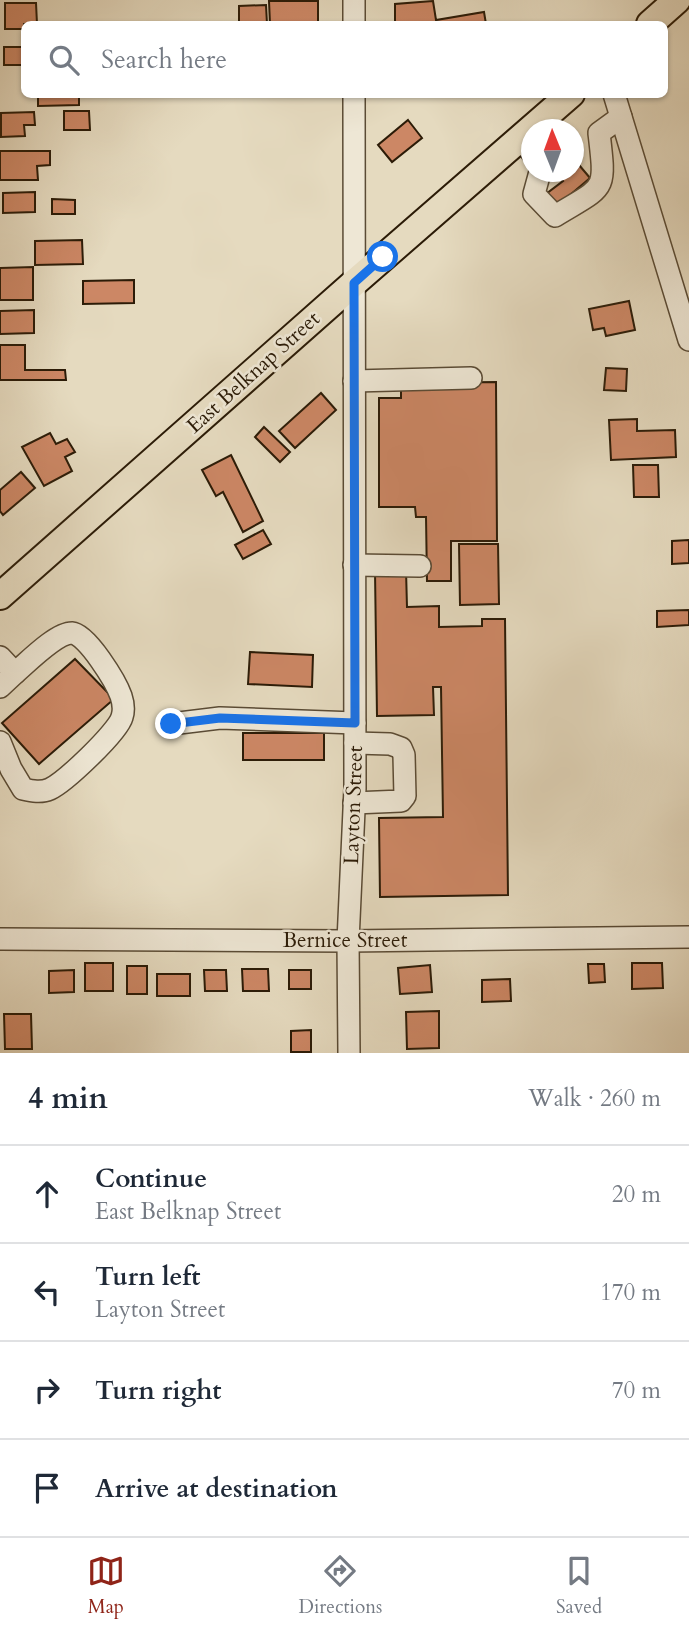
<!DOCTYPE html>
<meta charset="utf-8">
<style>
:root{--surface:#fff;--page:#f6f6f7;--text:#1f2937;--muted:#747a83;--line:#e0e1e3;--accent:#8f2418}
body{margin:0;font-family:Cardo,serif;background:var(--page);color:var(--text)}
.compass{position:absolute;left:521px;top:119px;width:63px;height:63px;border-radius:50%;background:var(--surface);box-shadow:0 2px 5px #0004;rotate:359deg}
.stop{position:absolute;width:21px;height:21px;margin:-16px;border:5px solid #1a73e8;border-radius:50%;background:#fff}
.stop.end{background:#1a73e8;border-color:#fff;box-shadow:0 2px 7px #0008}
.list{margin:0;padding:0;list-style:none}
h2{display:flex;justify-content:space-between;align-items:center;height:91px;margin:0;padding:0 28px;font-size:30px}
h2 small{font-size:23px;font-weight:400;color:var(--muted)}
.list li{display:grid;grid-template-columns:46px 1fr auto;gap:21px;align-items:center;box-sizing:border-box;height:98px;padding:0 28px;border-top:2px solid var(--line)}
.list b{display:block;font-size:26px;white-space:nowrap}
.list p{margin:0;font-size:23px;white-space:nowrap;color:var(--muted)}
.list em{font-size:23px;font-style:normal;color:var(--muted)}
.icon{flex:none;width:38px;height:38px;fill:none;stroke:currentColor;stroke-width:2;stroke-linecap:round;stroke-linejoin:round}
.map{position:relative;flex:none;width:689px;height:1053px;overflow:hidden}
.search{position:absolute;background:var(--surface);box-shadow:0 2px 5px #0004;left:21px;right:21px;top:21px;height:77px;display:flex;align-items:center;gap:18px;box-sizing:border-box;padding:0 24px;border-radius:10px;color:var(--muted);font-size:26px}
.sheet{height:483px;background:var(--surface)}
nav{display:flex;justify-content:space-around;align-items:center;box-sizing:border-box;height:98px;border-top:2px solid var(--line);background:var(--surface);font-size:19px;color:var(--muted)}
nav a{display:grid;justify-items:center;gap:4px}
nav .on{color:var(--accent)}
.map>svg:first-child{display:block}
.building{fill:#cc8765;stroke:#2b1b07;stroke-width:2}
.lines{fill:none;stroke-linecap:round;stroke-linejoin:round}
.minor-casing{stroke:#5a4b35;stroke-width:24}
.major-casing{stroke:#2b1b07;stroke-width:30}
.minor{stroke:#eee7d5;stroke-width:21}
.major{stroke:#e5dabf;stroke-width:26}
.route{stroke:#1a73e8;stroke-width:9}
.labels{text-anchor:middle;stroke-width:5;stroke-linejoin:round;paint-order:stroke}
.street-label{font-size:21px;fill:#2b1b07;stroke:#eee7d5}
</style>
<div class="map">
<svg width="689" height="1053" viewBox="0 0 689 1053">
<rect width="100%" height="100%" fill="#e5dabf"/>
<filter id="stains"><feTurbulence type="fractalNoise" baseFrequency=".00286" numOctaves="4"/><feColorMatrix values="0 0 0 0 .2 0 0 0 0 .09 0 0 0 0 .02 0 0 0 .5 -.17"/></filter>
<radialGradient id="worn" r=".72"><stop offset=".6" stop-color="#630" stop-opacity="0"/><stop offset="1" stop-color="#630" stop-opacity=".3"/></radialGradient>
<!-- building -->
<g class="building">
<path d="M269 1H318V24H270Z"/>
<path d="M433 1 436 20 484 12 486 24H395V4Z"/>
<path d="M5 3H36L37 24H24V29H5Z"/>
<path d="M266 5 267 24H239V6Z"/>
<rect x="4" y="47" width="20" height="18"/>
<path d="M38 94H79V105L38 106Z"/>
<path d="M64 111H89L90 130H64Z"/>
<path d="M34 112 35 125H24L25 136 1 137V113Z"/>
<path d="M408 120 422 138 392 162 378 145Z"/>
<path d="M0 151H50V165L37 166 38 180H0Z"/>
<path d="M574 159 590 178 557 206 546 194 563 181 555 172H574Z"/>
<path d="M35 192V212L3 213V193Z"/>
<path d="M52 199 75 200V214H52Z"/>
<path d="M82 240 83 264 35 265V241Z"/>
<path d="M33 267V300H0V268Z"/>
<path d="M134 280V303L83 304V281Z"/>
<path d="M629 301 635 330 606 336 604 328 593 330 589 309Z"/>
<path d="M34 310V333L0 334V311Z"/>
<path d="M0 345H25V370H65L66 380H0Z"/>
<path d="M606 368 627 369 626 391 604 390Z"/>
<path d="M496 382 497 541H451V581H427L426 517H416L415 507H379V398H401V383Z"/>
<path d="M321 393 336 410 295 448 279 431Z"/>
<path d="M637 419V431L675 430 676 457 611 460 609 420Z"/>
<path d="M264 427 290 452 280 462 255 437Z"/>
<path d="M50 433 56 444 67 439 75 452 65 457 72 471 44 486 22 447Z"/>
<path d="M231 455 263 521 243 532 223 492 216 496 202 470Z"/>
<path d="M633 465H658L659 497H634Z"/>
<path d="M21 472 35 488 3 515 0 511V490Z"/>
<path d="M263 530 271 544 243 559 235 545Z"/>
<path d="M689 540V563L672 564V541Z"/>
<path d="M459 544H498L499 604 460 605Z"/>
<path d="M406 570 407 607 439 606V627L482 626V619H505L508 895 380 897 379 818 443 817 441 687H433L434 715 377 716 375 571Z"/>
<path d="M689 610V625L657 627V611Z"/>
<path d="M250 652 313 655 312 687 248 684Z"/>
<path d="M75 659 114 699 39 764 2 723Z"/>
<rect x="243" y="733" width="81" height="27"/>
<rect x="85" y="963" width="28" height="28"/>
<path d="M632 963H662L663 988 632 989Z"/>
<path d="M588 964H604L605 982 589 983Z"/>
<path d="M430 965 432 992 400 994 398 968Z"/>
<rect x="127" y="966" width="20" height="28"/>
<path d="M242 969H268L269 991H243Z"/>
<path d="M74 970V992L49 993V971Z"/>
<path d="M204 970H226L227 991H205Z"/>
<rect x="289" y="970" width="22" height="19"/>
<rect x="157" y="974" width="33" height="22"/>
<path d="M510 979 511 1001 482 1002V980Z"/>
<path d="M439 1011V1048L407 1049 406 1012Z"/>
<path d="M4 1014H31L32 1049H5Z"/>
<path d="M311 1030V1052H291V1031Z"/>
</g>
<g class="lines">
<defs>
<g id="minor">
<path d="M354 24V0"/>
<path d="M614 94 689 340"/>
<path d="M521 138 532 153"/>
<path d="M540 172 534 194 555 216C606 185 606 193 599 133L621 117"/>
<path d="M354 381 471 378"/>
<path d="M354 565 420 566"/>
<path d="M0 657 15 673 0 687"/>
<path d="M171 724 220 718 355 723"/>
<path d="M0 742 11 769 23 789C32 791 41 793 50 789 65 782 118 732 122 717 124 711 123 702 121 696 116 682 87 634 72 633 56 633 28 662 15 673"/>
<path d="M354 803 401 801 405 796 404 755 401 748 390 744 355 743"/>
<path d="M0 939 348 941 689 937"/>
<path d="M349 1053 348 941 355 788 354 94"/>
</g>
<g id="major">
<path d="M650 24 677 0"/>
<path d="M0 596 354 283 571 94"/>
</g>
</defs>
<!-- minor casing -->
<use href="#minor" class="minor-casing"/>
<!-- major casing -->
<use href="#major" class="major-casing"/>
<!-- minor -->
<use href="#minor" class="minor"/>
<!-- major -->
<use href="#major" class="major"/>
</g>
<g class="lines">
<!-- route -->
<path class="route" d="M171 724 220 718 355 723 354 283 383 257"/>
</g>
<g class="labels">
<!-- street labels -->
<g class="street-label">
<text transform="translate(253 372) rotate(-42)" y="7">East Belknap Street</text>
<text transform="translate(353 805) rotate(-88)" y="7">Layton Street</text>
<text x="345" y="947">Bernice Street</text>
</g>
</g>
<rect width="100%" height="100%" filter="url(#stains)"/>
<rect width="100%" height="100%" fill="url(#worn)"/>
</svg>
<svg class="compass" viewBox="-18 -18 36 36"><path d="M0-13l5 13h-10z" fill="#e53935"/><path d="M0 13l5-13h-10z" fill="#747a83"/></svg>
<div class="stop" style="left:383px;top:257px"></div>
<div class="stop end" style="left:171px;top:724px"></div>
<div class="search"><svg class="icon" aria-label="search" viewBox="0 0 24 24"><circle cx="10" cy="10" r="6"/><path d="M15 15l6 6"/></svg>Search here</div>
</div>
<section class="sheet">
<h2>4 min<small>Walk · 260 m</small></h2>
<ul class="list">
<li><svg class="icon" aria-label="ahead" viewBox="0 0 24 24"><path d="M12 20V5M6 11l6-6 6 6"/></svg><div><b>Continue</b><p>East Belknap Street</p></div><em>20 m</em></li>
<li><svg class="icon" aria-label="left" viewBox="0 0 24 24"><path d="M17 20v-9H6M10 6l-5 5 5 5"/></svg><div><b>Turn left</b><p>Layton Street</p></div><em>170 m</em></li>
<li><svg class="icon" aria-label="right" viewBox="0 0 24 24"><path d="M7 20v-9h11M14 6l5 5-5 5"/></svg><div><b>Turn right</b></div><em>70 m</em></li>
<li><svg class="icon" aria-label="arrive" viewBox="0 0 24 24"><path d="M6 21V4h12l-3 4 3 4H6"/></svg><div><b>Arrive at destination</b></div></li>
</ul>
</section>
<nav>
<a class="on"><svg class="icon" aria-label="map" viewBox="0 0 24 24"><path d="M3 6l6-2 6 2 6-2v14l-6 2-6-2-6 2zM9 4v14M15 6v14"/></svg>Map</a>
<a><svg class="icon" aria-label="directions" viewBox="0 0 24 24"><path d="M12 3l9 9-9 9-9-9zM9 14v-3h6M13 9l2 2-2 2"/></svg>Directions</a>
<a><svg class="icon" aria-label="saved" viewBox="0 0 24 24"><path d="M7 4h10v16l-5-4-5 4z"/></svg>Saved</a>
</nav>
